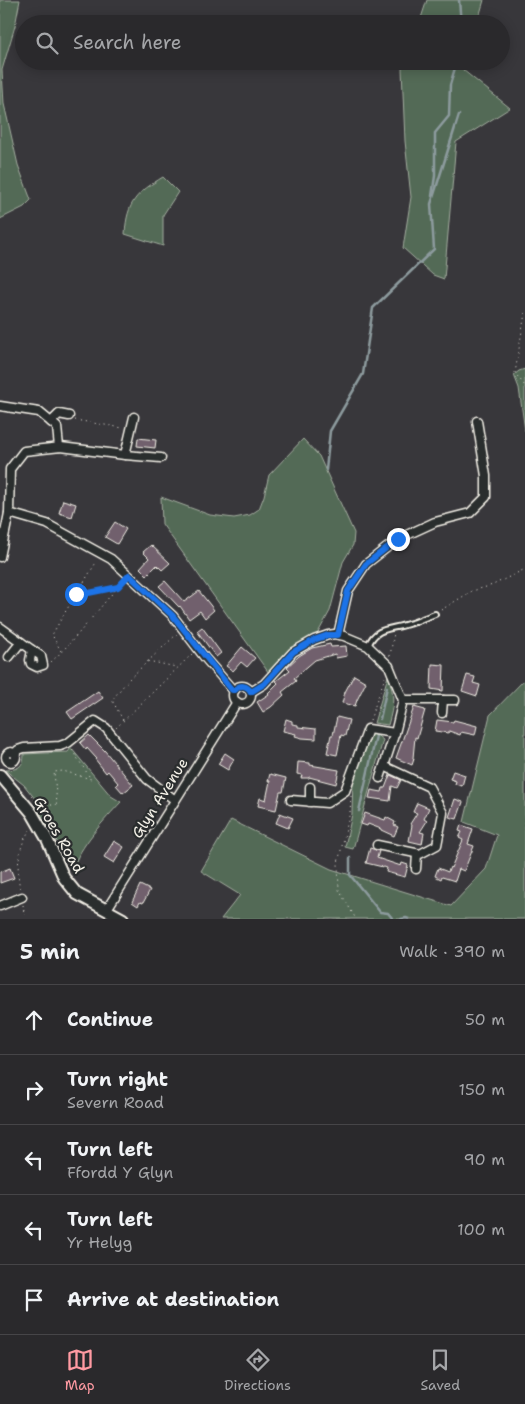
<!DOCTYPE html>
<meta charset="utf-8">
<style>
:root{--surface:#2a292c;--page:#323134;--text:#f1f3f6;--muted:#a5a6a9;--line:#464548;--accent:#ff9aa2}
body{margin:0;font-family:"Shantell Sans",sans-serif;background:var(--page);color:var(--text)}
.stop{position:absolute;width:15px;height:15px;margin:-11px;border:4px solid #1a73e8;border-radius:50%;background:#fff}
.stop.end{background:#1a73e8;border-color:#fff;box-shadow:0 1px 5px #0008}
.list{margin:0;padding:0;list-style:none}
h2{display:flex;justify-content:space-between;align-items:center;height:65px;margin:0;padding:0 20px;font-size:21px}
h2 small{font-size:16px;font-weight:400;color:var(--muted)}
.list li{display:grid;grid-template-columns:32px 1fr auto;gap:15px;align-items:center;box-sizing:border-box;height:70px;padding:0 20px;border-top:1px solid var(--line)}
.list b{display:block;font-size:19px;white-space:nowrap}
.list p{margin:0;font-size:16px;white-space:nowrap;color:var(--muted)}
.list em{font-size:16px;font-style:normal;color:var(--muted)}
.icon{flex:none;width:28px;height:28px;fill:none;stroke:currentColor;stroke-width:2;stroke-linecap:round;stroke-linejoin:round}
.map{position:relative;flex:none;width:525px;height:919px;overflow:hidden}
.search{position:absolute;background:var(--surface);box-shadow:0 2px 12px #0003;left:15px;right:15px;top:15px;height:55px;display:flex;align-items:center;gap:12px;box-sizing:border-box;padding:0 18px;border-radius:28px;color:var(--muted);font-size:19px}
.sheet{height:415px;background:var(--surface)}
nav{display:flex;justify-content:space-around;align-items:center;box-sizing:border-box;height:70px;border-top:1px solid var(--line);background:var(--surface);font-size:14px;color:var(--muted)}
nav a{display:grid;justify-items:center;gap:2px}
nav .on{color:var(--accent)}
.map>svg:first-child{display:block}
.green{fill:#536a57;stroke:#a4aea0}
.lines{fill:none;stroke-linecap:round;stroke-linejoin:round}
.stream{stroke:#8d9b9e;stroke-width:2.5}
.building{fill:#71616d;stroke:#f4f1e8}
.service-casing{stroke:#f4f1e8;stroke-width:8}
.minor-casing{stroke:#f4f1e8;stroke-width:11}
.tertiary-casing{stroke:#f4f1e8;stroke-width:14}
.path{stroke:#f4f1e8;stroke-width:1;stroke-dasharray:1 4;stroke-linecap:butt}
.service{stroke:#2a2d2e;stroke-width:4}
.minor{stroke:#2a2d2e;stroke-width:8}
.tertiary{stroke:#2a2d2e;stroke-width:10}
.route{stroke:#1a73e8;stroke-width:6}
.labels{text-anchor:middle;stroke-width:4.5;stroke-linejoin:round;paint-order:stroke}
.street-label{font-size:15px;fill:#f4f1e8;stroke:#2a2d2e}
</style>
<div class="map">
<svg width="525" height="919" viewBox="0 0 525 919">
<rect width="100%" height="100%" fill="#38373b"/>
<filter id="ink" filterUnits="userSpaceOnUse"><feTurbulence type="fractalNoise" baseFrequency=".02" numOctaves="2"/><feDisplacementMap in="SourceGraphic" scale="10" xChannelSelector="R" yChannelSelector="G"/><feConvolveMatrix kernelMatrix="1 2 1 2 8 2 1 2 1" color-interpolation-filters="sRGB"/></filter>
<g filter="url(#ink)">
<!-- green -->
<g class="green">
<path d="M0 0H20L15 26 2 70 4 104 18 165 31 200 24 207 0 219Z"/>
<path d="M427 0H484L477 24H419Z"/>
<path d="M405 61H465L463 70 510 108 456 142 444 279 433 275 403 248 411 197 405 141 402 69Z"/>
<path d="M163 177 178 192 163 215V246L125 234C127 201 137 193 163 177Z"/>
<path d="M525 369V431L519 388 514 375 519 371Z"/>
<path d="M303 439 319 456 354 533 353 545 343 562 330 611 314 640 293 652 271 676 162 524 161 497 210 515 234 518 250 515 259 509 264 496 269 475Z"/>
<path d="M388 676C395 696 394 704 388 725L374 723Z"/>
<path d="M525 679V919H221L240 895 201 871 231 820 331 869 451 906 486 869 497 835 464 822 490 715Z"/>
<path d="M374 733 383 740 353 849 345 847 352 814 353 777 368 734Z"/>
<path d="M71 748 111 796 121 802C105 819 79 847 73 869L37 807 40 805 24 785 5 770C17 770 24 767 24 754L68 752Z"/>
</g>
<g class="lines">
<!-- stream -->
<g class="stream">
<path d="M459 0 461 24"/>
<path d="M432 196 435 176V133L449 116 450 85 457 61"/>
<path d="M326 470 330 431 363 374 373 308 434 249 431 204 459 115"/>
<path d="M380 719 387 687"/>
<path d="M359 811 376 736"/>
<path d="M350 858V875L380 912 388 913 393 919"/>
<path d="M401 919 406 918 409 919"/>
</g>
</g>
<!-- building -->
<g class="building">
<path d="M138 438 156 440 155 448 137 446Z"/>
<path d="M63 500 76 504 72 517 59 513Z"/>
<path d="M115 522 126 529 117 544 105 537Z"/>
<path d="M151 545 170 563 162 570 157 565 147 575 140 568 149 558 143 552Z"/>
<path d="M165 581 184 602 199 591 214 610 205 618 200 611 189 619 180 606 179 607 159 586Z"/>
<path d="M202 627 221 653 216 657 197 631Z"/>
<path d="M330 644 331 647 346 646 347 656 336 658 335 654 315 660 294 678 296 681 282 692 284 695 271 707 263 712 257 702 269 694 268 693 278 683 276 681 290 670 287 667 299 656 312 648Z"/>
<path d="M242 647 255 658 247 667 241 662 233 671 226 666Z"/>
<path d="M432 664 444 665 443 691 431 689Z"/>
<path d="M354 675 366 682 357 700 355 706 342 703 345 692Z"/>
<path d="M467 675 475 677 473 683 480 685 477 696 462 691Z"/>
<path d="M98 691 103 698 72 719 67 712Z"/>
<path d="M414 707 425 710 417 738 415 737 413 758 414 759 412 765 396 758Z"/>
<path d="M337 717 349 720 345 736 341 735 337 755 327 753 331 735H333Z"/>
<path d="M286 719 292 721V724L298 725V727L316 729V739L302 738 295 736 296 734 283 731Z"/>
<path d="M437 720 453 722 454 720 477 726 475 735 461 732 460 735 449 731V733L435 731Z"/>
<path d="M89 735 105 751 133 785 123 793 116 785 118 783 108 771 106 773 95 759 96 758 87 748 86 750 80 743Z"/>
<path d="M225 753 234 759 228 770 218 764Z"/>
<path d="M298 762 310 763V765L339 770 336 784 309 777V778H301L302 775 297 774Z"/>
<path d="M453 771 465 775 462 786 455 784 456 781 450 779Z"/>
<path d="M270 774 286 778 283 792H280L276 810 258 806 260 798 266 800 270 781H268Z"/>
<path d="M390 775 401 780 397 788 392 786 390 801 369 798 371 790 382 792 383 788H385Z"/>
<path d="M455 799 463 802 457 819 449 817Z"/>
<path d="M417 803 429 808 424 819 427 821 420 832 424 833 422 844 409 841 412 825 410 824 417 813 413 812Z"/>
<path d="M280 813 293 818 288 828 276 823Z"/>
<path d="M365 813 385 820 386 817 395 822 394 825 398 827 394 836 381 830V829L368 824 367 826 361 824Z"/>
<path d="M461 825 473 829 468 844 474 846 464 871 459 869 455 881 442 877 441 879 435 876 438 868 448 872 450 867 451 868 463 840 459 838 462 832 459 831Z"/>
<path d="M114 841 124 847 114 863 104 857Z"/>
<path d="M370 848 379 851 377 858 401 866 402 863 408 865 405 877 386 872 387 868 366 863Z"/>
<path d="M10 868 14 878 0 883V872Z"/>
<path d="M140 885 150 890 143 903 140 902 138 906 132 902Z"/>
</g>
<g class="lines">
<defs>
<path id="service" d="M368 646C376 626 391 630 408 624 417 622 426 617 435 614"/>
<g id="minor">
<path d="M0 406 39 412 57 427 59 447"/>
<path d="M51 422 59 414 69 416"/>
<path d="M125 455 134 417"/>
<path d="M9 513 47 524 111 559 173 616 205 658 232 689 235 690"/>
<path d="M0 557 9 513 10 469 24 451 61 447 125 455 161 458"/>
<path d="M0 627 32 650"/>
<path d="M338 635 348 591 366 564 398 539 435 522 470 513 486 497V476L477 421"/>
<path d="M32 650 41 656 43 665 37 667 31 664 30 660Z"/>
<path d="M9 657 21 642"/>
<circle cx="242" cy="695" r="9"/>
<path d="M251 692 264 684 293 652 314 640 328 635 335 634 344 636 368 646 389 666 403 700 396 729 380 778"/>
<path d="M403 700H455"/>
<path d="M442 713 443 700"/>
<circle cx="11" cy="757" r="5"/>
<path d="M15 754 18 750 24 748 60 746 68 743 95 721 106 728 147 779 175 800"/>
<path d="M291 800 327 803 345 791 368 729 395 733"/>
<path d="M310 802V787"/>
<path d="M377 845 420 854 437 845 443 813 429 787 384 766"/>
<path d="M416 869 417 854"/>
<path d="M0 906 22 897"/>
<path d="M107 909 237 702"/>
</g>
<path id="tertiary" d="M0 775 32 813 47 839 64 878 77 894 123 919"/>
</defs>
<!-- service casing -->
<use href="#service" class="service-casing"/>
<!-- minor casing -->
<use href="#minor" class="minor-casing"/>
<!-- tertiary casing -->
<use href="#tertiary" class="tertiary-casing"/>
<!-- path -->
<g class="path">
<path d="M525 313 515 373 525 386"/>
<path d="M75 420 123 428"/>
<path d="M75 596 117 587"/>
<path d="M441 610 472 591 493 585 525 569"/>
<path d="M61 651 52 635 64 614 97 561"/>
<path d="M390 656 394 633"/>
<path d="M148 661 176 667"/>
<path d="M51 662C78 637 99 608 123 581"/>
<path d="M123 720 112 700 128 680 177 634"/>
<path d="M370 720 385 677"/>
<path d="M116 728 192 654"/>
<path d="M31 796 41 807 57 804 54 772 63 771 91 779 72 750"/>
<path d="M351 796 350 812 338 863 339 890 356 919"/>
<path d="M20 888C16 870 18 846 30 830"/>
<path d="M23 905 25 919"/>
</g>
<!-- service -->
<use href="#service" class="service"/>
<!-- minor -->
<use href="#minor" class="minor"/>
<!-- tertiary -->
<use href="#tertiary" class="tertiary"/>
</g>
</g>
<g class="lines" filter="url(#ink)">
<!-- route -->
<path class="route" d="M76 594 74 596 118 587 129 575 173 616 232 690H235C240 684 247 685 251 692L264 684 293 652 314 640 328 635H338L348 591 366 564 398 539"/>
</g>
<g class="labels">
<!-- street labels -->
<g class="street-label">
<text transform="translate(160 798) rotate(-58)" y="5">Glyn Avenue</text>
<text transform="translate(59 835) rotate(60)" y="5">Groes Road</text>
</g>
</g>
</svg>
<div class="stop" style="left:76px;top:594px"></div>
<div class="stop end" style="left:398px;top:539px"></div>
<div class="search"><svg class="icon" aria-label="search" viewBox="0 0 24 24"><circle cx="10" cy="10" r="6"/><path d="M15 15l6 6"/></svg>Search here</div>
</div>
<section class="sheet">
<h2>5 min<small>Walk · 390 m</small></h2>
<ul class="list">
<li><svg class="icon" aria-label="ahead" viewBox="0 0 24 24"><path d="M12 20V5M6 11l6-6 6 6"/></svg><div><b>Continue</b></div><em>50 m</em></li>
<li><svg class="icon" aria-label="right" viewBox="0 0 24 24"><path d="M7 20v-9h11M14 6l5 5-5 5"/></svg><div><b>Turn right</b><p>Severn Road</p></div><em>150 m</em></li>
<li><svg class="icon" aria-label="left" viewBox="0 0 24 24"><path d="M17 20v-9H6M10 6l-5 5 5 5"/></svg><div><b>Turn left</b><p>Ffordd Y Glyn</p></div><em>90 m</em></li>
<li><svg class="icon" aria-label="left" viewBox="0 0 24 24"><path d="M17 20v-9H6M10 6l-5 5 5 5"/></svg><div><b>Turn left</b><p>Yr Helyg</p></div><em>100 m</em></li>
<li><svg class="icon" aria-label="arrive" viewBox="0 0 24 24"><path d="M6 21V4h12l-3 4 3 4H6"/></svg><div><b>Arrive at destination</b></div></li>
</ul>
</section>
<nav>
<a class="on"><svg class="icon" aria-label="map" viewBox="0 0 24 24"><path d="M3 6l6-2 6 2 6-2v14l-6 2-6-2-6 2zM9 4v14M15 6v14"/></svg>Map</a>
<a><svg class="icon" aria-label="directions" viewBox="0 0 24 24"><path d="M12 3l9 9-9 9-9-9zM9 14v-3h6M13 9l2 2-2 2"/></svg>Directions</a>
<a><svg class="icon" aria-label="saved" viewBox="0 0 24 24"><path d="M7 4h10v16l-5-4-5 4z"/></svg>Saved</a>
</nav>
